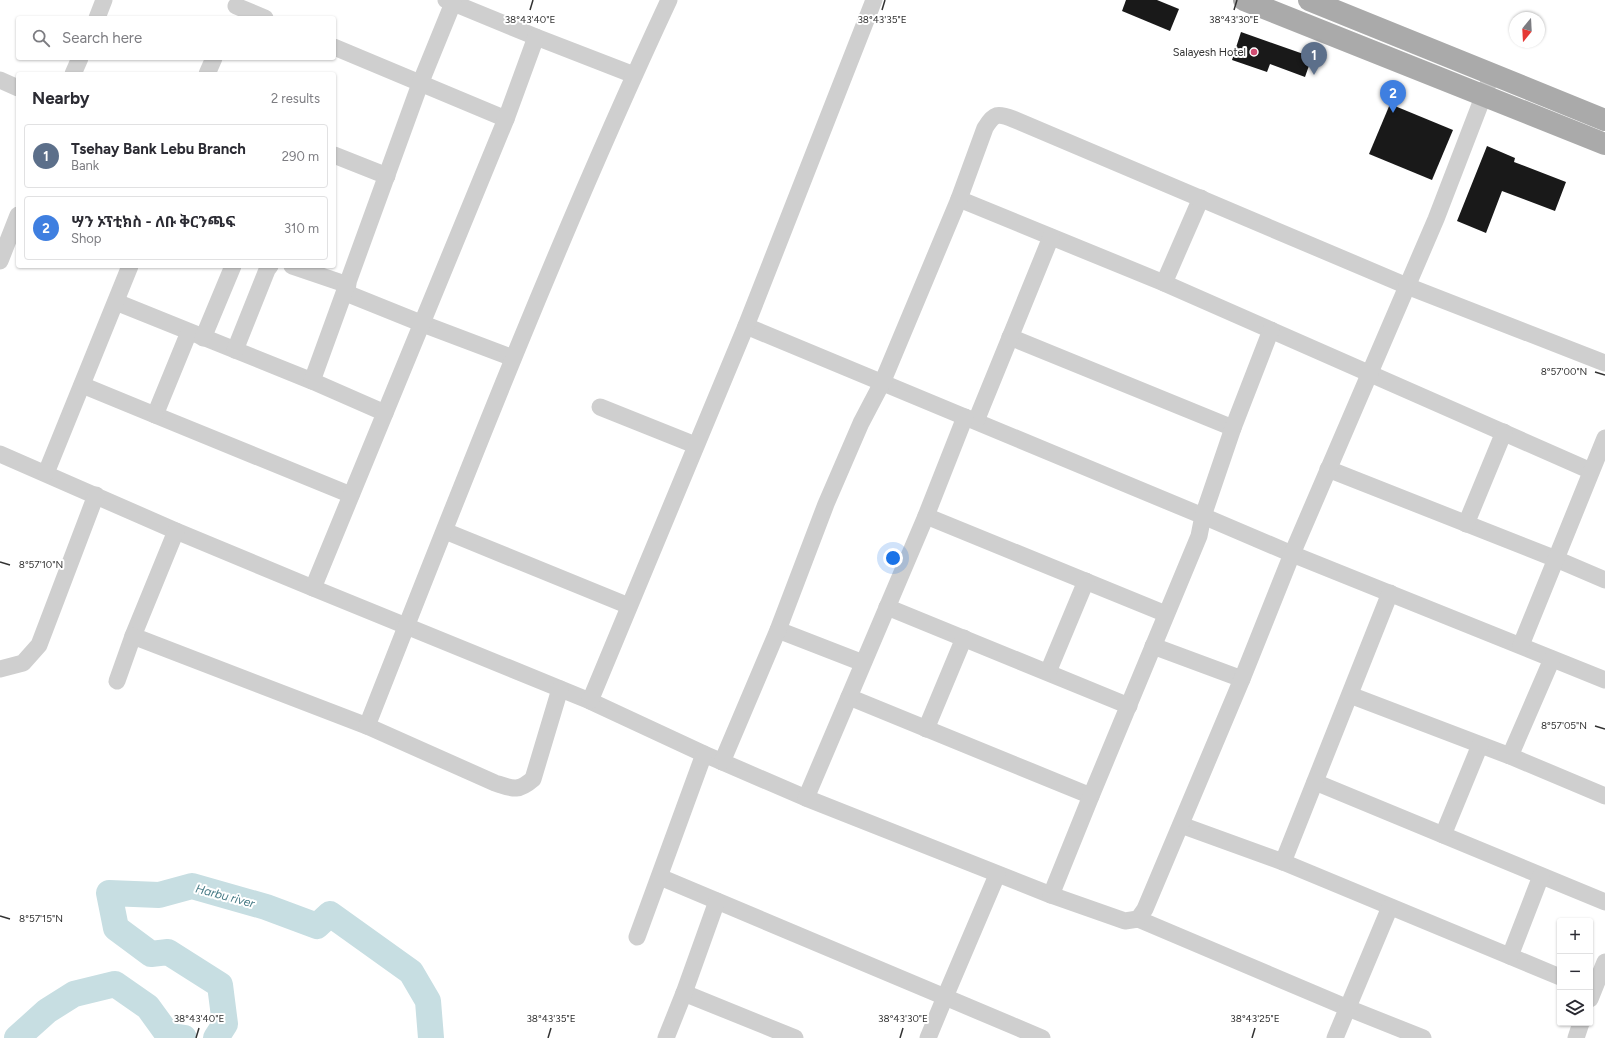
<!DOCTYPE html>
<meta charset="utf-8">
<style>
:root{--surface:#fff;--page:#f7f7f7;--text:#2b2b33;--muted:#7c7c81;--line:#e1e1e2;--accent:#111827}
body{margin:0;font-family:Figtree,"Noto Sans Ethiopic",sans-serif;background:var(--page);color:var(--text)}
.controls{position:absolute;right:12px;bottom:12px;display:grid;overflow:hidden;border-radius:4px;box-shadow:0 1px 3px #0004}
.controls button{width:36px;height:36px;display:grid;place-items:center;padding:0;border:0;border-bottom:1px solid var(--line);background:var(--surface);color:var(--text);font:20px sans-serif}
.compass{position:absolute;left:1509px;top:12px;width:36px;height:36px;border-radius:50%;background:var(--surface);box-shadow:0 1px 3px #0004;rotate:198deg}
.you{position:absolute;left:893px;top:558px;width:14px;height:14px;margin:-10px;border:3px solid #fff;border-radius:50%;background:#1a73e8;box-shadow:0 0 0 6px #1a73e833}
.badge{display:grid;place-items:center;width:26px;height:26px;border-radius:50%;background:var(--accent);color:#fff;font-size:13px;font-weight:700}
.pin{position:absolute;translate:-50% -33px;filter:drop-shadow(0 1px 2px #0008)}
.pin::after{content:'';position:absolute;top:21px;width:14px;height:12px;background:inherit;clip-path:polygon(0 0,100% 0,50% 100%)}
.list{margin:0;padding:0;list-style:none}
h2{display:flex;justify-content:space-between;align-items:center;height:52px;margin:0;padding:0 16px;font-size:17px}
h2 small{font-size:13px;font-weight:400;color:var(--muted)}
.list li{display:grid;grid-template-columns:26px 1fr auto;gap:12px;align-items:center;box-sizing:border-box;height:64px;margin:0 8px 8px;padding:0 8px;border:1px solid var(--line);border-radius:4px}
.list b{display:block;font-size:15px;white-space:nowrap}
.list p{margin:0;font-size:13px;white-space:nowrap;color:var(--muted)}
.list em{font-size:13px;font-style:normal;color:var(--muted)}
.icon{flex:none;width:22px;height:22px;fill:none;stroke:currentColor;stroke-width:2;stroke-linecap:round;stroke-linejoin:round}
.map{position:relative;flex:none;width:1605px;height:1038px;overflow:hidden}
.search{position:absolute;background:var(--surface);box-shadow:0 1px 3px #0004;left:16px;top:16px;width:320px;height:44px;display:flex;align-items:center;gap:10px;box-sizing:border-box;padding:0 14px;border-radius:4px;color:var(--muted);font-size:15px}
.panel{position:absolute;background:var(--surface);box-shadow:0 1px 3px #0004;left:16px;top:72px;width:320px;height:196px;border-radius:4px}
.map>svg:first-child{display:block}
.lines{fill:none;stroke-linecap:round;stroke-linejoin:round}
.river{stroke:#c7dee2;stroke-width:26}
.building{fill:#191919}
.street{stroke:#cfcfcf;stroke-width:17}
.primary{stroke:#aaa;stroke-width:22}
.ticks{fill:none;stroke:#323232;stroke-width:1.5}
.poi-dot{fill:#d14d72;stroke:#fff;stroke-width:1.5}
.labels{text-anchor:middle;stroke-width:4;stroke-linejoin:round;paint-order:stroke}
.poi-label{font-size:11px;fill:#323232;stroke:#fff;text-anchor:end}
.water-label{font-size:12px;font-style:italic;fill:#467a85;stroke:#fff}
.ticks-label{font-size:10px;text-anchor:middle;fill:#323232;stroke:#fff;stroke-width:4;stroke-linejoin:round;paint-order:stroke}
</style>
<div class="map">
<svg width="1605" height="1038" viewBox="0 0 1605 1038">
<rect width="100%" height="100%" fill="#fff"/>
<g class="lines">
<!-- river -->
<g class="river">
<path d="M17 1038 47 1011 74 994 115 984 148 1007 169 1036 184 1038"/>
<path d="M216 1038 225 1024 220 985 168 952 151 954 116 928 109 893 159 895 192 886 266 907 317 926 330 914 411 972 428 1001 431 1038"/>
</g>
</g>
<!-- building -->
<g class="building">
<path d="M1126 0H1157L1179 9 1170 31 1122 11Z"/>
<path d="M1241 32 1312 57 1305 77 1270 64 1267 72 1232 60Z"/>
<path d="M1390 104 1453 130 1432 180 1369 154Z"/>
<path d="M1487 146 1515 158 1514 162 1566 182 1555 211 1502 191 1486 233 1457 221Z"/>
</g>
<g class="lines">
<!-- street -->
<g class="street">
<path d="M446 0 536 37 634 75"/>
<path d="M236 6 265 18"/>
<path d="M97 18 104 0"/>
<path d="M334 47 506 119"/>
<path d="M73 74 80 58"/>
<path d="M207 74 214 58"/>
<path d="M0 80 18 88"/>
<path d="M334 155 387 176"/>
<path d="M959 199 1164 283 1591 471"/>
<path d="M0 261 18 215"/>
<path d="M292 266 348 285"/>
<path d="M1164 283 1201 198"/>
<path d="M346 293 423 324 513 358"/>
<path d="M116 302 312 381 385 413"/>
<path d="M746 326 1203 516 1292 554 1605 680"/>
<path d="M189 332 155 415 351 495"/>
<path d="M1010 337 1233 428"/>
<path d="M203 338 233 266"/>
<path d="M235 350 267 270 270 266"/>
<path d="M312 381 420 84 453 3"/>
<path d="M82 385 155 415"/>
<path d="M600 407 695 445"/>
<path d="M976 421 1051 237"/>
<path d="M0 454 176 531 313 588 590 701 704 754 806 798 1051 895 1125 921 1138 919 1348 1008 1423 1038"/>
<path d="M1328 469 1556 559 1605 580"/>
<path d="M46 473 130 266"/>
<path d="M926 516 1166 614"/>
<path d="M1466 524 1504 432"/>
<path d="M176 531 133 636 367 726 495 783C513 789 518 792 533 779L560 689"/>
<path d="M445 531 629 606"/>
<path d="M313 588 506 119 536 37"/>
<path d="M887 607 1129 706"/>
<path d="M778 630 863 663"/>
<path d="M1521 645 1605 438"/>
<path d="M1153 646 1242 679"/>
<path d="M0 669 23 663 39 645 96 495"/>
<path d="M1048 672 1086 581"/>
<path d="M117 681 133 636"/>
<path d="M1350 695 1510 756 1605 796"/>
<path d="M849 697 1091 796"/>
<path d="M590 701 746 326 874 0"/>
<path d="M367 726C463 482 558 238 669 0"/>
<path d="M926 729 964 638"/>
<path d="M1510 756 1552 659"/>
<path d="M722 762 778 630 826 504 861 423 882 383 959 199 985 128C994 113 998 113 1013 119L1407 286 1605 363"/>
<path d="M1315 782 1605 902"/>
<path d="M806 798 926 516 965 417"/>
<path d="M1181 825 1283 862 1560 977"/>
<path d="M1443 835 1480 745"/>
<path d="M1283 862 1390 593"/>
<path d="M997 875 945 997 1042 1038"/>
<path d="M660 877 945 997 928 1038"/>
<path d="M1051 895 1091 796 1199 536 1203 516 1233 428 1271 330"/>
<path d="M1138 919 1145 909 1242 679 1292 554 1436 219 1488 84"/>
<path d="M637 937 704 754"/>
<path d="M1510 956 1541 876"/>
<path d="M684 993 795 1038"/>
<path d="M1590 999 1605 962"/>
<path d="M666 1038 684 993 717 901"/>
<path d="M1335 1038 1390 907"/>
<path d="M1576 1038 1581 1023"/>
</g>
<!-- primary -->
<g class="primary">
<path d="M1244 0 1605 144"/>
<path d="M1309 0 1605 120"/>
</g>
</g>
<!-- ticks -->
<path class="ticks" d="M530 10 533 0M882 10 885 0M1234 10 1237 0M1595 372 1605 375M0 562 10 565M1595 726 1605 729M0 916 10 919M196 1038 199 1028M548 1038 551 1028M900 1038 903 1028M1252 1038 1255 1028"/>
<!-- markers -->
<circle class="poi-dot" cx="1254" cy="52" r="4"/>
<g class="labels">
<!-- poi labels -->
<g class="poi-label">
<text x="1246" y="56">Salayesh Hotel</text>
</g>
<!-- water labels -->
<g class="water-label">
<text transform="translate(225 896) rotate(15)" y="4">Harbu river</text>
</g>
</g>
<g class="ticks-label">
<text x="530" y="23">38°43'40"E</text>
<text x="882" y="23">38°43'35"E</text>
<text x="1234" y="23">38°43'30"E</text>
<text x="1564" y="375">8°57'00"N</text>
<text x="41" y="568">8°57'10"N</text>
<text x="1564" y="729">8°57'05"N</text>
<text x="41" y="922">8°57'15"N</text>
<text x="199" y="1022">38°43'40"E</text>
<text x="551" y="1022">38°43'35"E</text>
<text x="903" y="1022">38°43'30"E</text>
<text x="1255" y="1022">38°43'25"E</text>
</g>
</svg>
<div class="controls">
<button>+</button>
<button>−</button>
<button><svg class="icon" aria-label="layers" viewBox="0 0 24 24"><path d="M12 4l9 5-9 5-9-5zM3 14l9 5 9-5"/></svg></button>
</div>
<svg class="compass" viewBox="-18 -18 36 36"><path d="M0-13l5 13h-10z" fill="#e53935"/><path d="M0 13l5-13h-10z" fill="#7c7c81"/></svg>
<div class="you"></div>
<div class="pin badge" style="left:1314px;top:75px;background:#5c6f8a">1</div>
<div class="pin badge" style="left:1393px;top:113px;background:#3f7fe0">2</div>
<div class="search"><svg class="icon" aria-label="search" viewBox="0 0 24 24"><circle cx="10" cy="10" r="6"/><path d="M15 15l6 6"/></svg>Search here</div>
<section class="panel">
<h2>Nearby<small>2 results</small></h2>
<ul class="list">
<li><span class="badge" style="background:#5c6f8a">1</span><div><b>Tsehay Bank Lebu Branch</b><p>Bank</p></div><em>290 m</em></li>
<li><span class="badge" style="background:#3f7fe0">2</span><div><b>ሣን ኦፕቲክስ - ለቡ ቅርንጫፍ</b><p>Shop</p></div><em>310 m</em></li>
</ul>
</section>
</div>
